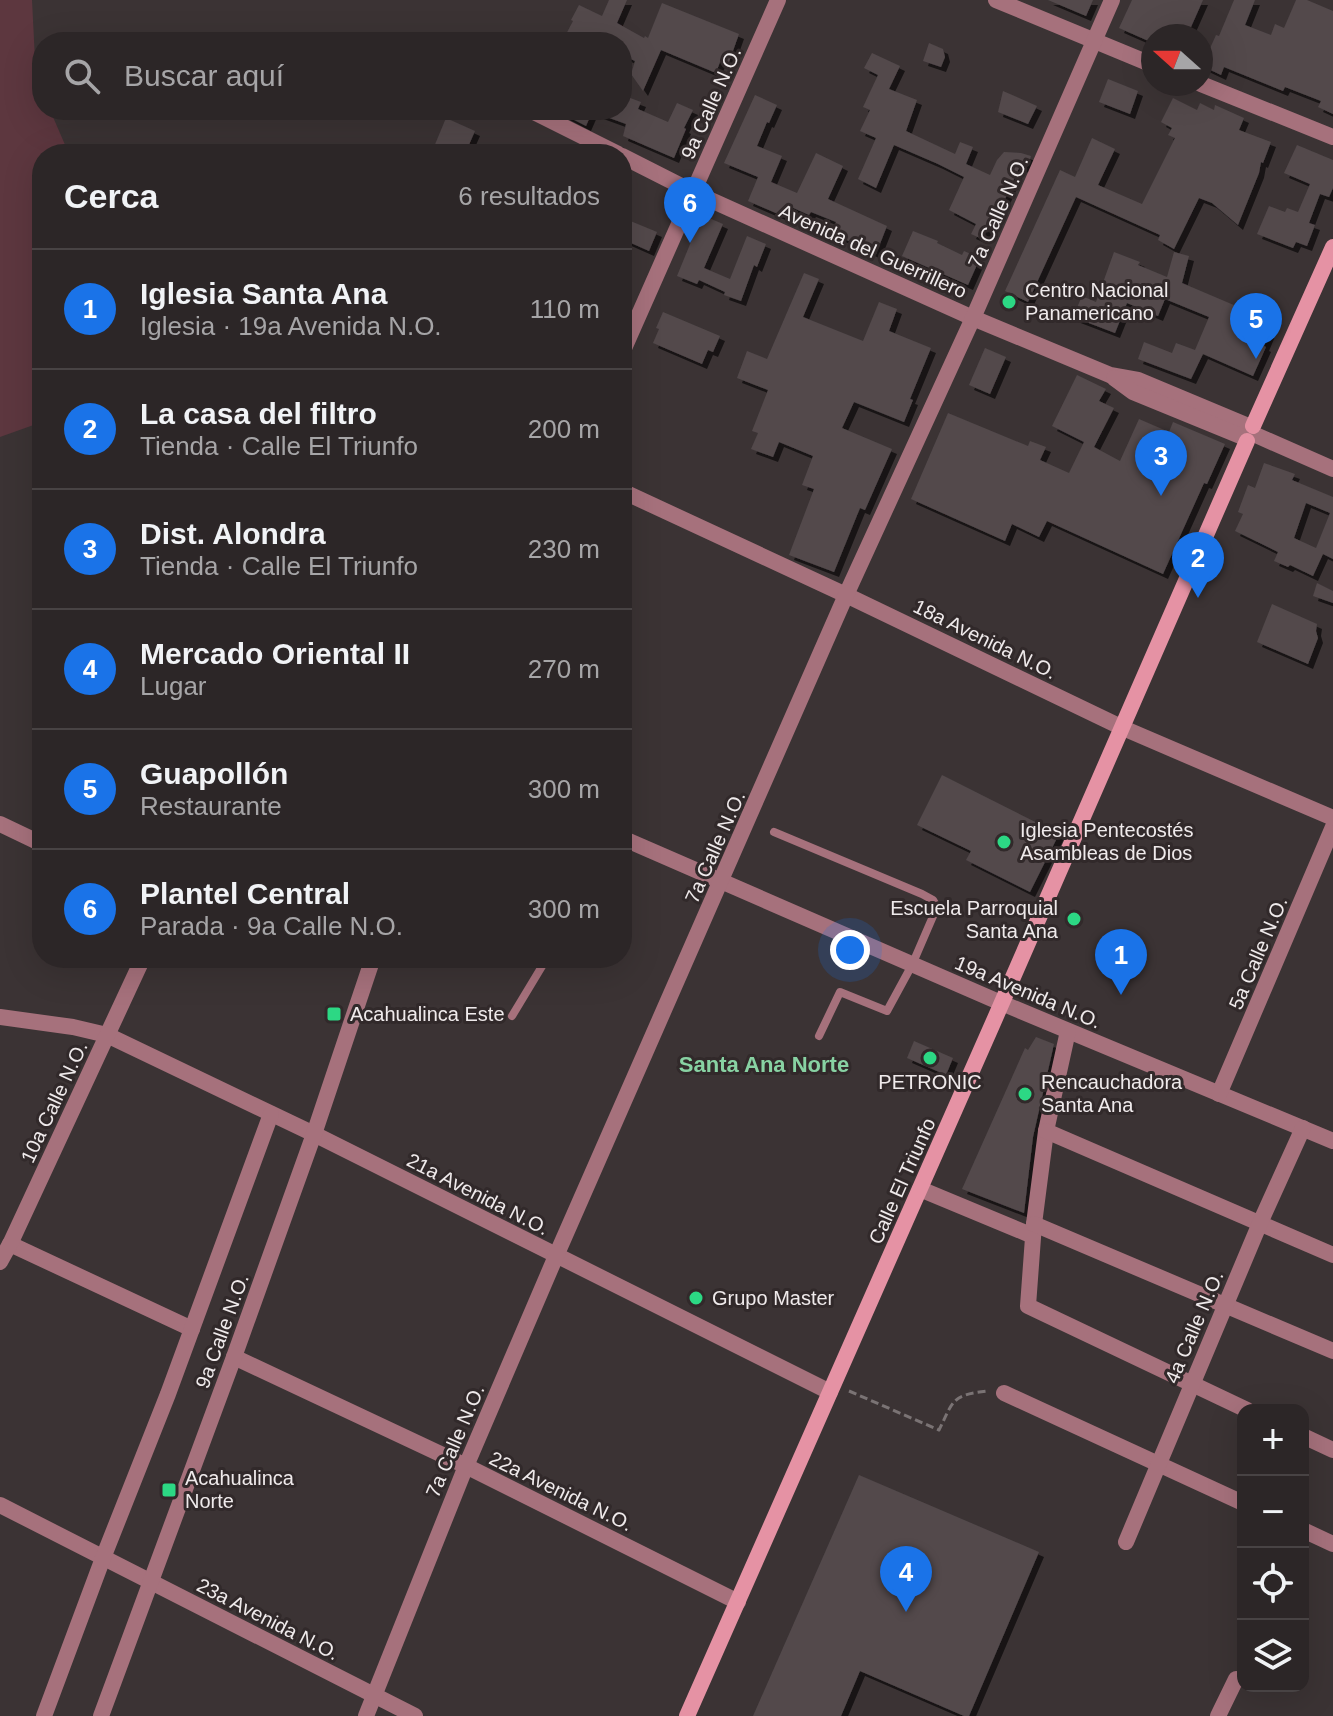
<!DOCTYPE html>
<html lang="es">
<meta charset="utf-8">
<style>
:root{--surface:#2c2627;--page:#383233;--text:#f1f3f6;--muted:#a6a5a7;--line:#484344;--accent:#1a73e8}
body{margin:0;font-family:Helvetica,sans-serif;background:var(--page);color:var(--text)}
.controls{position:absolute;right:24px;bottom:24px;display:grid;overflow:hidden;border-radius:16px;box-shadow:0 8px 32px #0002}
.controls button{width:72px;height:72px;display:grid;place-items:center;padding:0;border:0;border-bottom:2px solid var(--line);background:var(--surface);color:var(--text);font:40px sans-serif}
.compass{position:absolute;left:1141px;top:24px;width:72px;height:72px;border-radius:50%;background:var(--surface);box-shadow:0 8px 32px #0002;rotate:291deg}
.you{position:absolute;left:850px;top:950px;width:28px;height:28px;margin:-20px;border:6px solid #fff;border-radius:50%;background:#1a73e8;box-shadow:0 0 0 12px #1a73e833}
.badge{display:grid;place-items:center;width:52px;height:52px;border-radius:50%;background:var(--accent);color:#fff;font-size:26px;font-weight:700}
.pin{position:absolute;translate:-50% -66px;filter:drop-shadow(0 2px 4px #0008)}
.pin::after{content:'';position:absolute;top:42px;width:28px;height:24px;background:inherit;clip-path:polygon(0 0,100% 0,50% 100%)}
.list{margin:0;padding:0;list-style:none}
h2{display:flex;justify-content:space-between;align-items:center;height:104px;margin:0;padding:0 32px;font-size:34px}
h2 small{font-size:26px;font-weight:400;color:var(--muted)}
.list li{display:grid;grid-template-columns:52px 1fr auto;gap:24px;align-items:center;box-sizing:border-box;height:120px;padding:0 32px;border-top:2px solid var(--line)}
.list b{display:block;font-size:30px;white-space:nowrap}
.list p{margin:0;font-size:26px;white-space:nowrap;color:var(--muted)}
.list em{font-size:26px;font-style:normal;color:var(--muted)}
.icon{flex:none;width:44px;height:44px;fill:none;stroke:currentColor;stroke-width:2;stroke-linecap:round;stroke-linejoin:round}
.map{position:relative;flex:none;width:1333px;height:1716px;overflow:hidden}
.search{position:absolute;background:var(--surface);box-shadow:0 8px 32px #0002;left:32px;top:32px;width:600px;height:88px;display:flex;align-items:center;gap:20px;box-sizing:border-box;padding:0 28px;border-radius:32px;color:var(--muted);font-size:30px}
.panel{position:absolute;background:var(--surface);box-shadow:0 8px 32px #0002;left:32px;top:144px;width:600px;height:824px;border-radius:32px}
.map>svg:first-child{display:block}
.green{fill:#5d373f}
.building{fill:#52494b;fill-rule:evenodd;filter:url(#shadow)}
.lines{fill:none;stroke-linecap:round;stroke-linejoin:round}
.path{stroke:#7a7374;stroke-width:3;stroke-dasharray:8 4;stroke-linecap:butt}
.service{stroke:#a6717c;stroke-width:8}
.minor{stroke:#a6717c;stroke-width:16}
.tertiary{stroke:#a6717c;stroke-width:16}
.secondary{stroke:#e592a4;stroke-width:16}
.poi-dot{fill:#2cd884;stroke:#31292a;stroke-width:3}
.labels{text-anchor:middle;stroke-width:6;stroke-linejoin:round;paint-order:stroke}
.street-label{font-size:20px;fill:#efeaeb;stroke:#31292a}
.poi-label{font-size:20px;fill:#efeaeb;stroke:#31292a;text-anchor:start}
.neighbourhood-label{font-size:22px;font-weight:bold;fill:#88d2a3;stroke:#31292a}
</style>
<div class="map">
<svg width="1333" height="1716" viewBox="0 0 1333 1716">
<defs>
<filter id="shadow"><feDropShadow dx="5" dy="5" stdDeviation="0" flood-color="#0009"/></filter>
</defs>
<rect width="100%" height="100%" fill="#3b3334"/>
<!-- green -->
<path class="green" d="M0 0H32L36 80 42 93V110H50L69 154H42V422L0 437Z"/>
<!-- building -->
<g class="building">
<path d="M609 0H627L617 23 644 38 645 36 648 38 662 3 739 34 728 65 720 62 716 73 661 50 643 91 631 74 635 61 622 55V42H562L573 21 571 20 579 5 602 16Z"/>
<path d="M1048 0H1093L1086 16Z"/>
<path d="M1132 0H1203L1187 36H1153V43L1119 28Z"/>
<path d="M1234 0H1255L1245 25 1271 35 1275 24 1284 28 1296 0H1307L1333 11V114L1318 107 1321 101 1285 87 1283 91 1224 67 1221 75 1202 66 1216 35 1219 36Z"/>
<path d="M929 43 943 49 945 57 941 67 923 61Z"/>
<path d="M872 53 900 66 889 89 917 100 906 131 955 154 960 142 973 147 966 164 990 175 997 160 1004 152 1021 153 1031 156 1028 166 1019 168 1001 208 999 207 982 239 971 234 976 224 949 210 964 177 938 164 894 145 876 188 858 179 876 138 860 131 870 110 863 107 878 75 864 68Z"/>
<path d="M1108 79 1138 91 1130 114 1099 102Z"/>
<path d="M1003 91 1037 106 1028 124 998 112Z"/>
<path d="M622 95 641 102 638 109 668 122 677 103 693 110 684 128 686 129 674 158 623 136 626 124 593 112V110H622Z"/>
<path d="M755 95 777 105 769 123 767 122 757 146 782 156 771 182 797 193 816 153 843 166 828 199 887 226 876 254 832 233 836 222 811 212 809 215 789 206 785 217 748 201 758 177 724 163Z"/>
<path d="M1173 98 1197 110 1200 103 1214 110 1215 105 1244 118 1239 130 1271 142 1263 163 1261 162 1259 173 1238 225 1212 203 1199 198 1174 249 1158 240 1160 235 1076 197 1028 302 1005 291 1060 170 1075 177 1092 138 1115 149 1098 185 1142 204 1175 138 1168 135 1172 128 1161 122Z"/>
<path d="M555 110H593L586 126Z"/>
<path d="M446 118 475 131 465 154H431Z"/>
<path d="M1297 145 1333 160V188L1329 197 1320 194 1309 223 1315 225 1307 246 1296 242 1293 248 1257 234 1269 206 1285 212 1287 208 1298 212 1310 184 1284 173Z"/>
<path d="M702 215 723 224 704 268 730 279 747 236 766 244 757 267 754 265 741 301 724 295 725 292 699 280 697 284 677 276Z"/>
<path d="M628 220 657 232 649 251 622 239Z"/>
<path d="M913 231 938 241 937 243 962 255 964 251 980 258 968 285 902 256Z"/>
<path d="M1114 252 1140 262 1138 265 1167 277 1174 252 1189 256 1182 283 1274 322 1264 346 1266 347 1253 376 1203 354 1191 379 1138 359 1144 342 1172 353 1176 343 1195 350 1209 317 1165 299 1158 316 1127 303 1115 333 1073 317 1082 296 1096 302Z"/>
<path d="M804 273 819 279 803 317 863 341 879 302 897 309 889 331 931 348 910 399 913 400 904 422 854 402 842 428 892 449 865 510 860 508 834 572 789 555 814 489 802 485 813 456 779 442 773 457 751 449 758 433 752 431 768 390 737 378 747 351 767 359Z"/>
<path d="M663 312 720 336 713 352 708 350 702 364 653 343 659 329 656 328Z"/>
<path d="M985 348 1006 357 990 394 969 385Z"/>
<path d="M1077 375 1106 389 1099 401 1114 408 1094 447 1120 461 1139 419 1169 432 1173 422 1225 444 1207 484 1204 483 1163 574 1047 521 1039 537 1012 524 1005 541 911 499 948 413 1028 446 1030 441 1046 447 1040 460 1069 473 1084 442 1052 426Z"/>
<path d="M1264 463 1295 474 1292 480 1333 497V559L1323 554 1313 576 1290 565 1288 567 1274 561 1278 552 1235 531 1243 514 1238 512 1248 485 1255 488ZM1306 503 1330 513 1316 548 1294 538Z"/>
<path d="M1317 583 1333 591V603L1313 596Z"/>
<path d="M1272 604 1317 624 1316 631 1318 638 1308 664 1257 642Z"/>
<path d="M942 775 1059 834 1030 892 966 860 971 851 917 825Z"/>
<path d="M1036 1037 1054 1044 1033 1137 1024 1213 962 1189 1025 1048 1028 1050Z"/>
<path d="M914 1041 953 1058 946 1075 907 1058Z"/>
<path d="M859 1475 1039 1552 969 1716H964L860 1671 841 1716H753Z"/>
</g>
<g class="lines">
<!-- path -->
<path class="path" d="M849 1391 939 1430C954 1400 951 1395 988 1391"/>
<!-- service -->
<g class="service">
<path d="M774 832 922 894 933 900 937 907 912 965 887 1011 840 992 819 1036"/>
<path d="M512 1016 547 958"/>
</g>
<!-- minor -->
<g class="minor">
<path d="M996 0 1153 65"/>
<path d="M1201 84 1333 137"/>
<path d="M530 110 618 154"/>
<path d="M622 156 693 192 973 318 1110 375 1138 380 1248 426"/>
<path d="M1114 378 1133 392 1243 437"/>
<path d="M622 491 846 595 1123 728"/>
<path d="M0 824 42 844"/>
<path d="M622 838 992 999 1333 1141"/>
<path d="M0 1017 73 1027 107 1035 314 1134 830 1392"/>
<path d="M1068 1031 1046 1131 1034 1224 1028 1306 1247 1410"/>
<path d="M1219 1094 1333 827"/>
<path d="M1046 1131 1333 1255"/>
<path d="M920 1189 1033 1236"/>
<path d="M1034 1224 1333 1351"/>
<path d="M10 1244 192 1329"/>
<path d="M0 1262 11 1242 143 958"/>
<path d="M234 1357 466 1466 738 1602"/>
<path d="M1004 1393 1243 1503"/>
<path d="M1303 1436 1333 1450"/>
<path d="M0 1505 415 1716"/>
<path d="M1303 1530 1333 1544"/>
<path d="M1126 1542 1260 1223 1303 1128"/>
<path d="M44 1716 103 1558 168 1394 271 1114"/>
<path d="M366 1716 466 1466 556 1256 846 595 973 318 1112 0"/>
<path d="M1218 1716 1236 1679"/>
</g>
<!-- tertiary -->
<g class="tertiary">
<path d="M622 353 778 0"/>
<path d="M1258 436 1333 469"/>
<path d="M1123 728 1333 818"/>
<path d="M101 1716 234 1357 314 1134 373 958"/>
</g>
<!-- secondary -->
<g class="secondary">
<path d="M1253 426 1333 247"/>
<path d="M687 1716 993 1023 1247 441"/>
</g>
</g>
<!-- markers -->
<g class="poi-dot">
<circle cx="1009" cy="302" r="8"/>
<circle cx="1004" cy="842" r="8"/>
<circle cx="1074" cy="919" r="8"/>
<rect x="326" y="1006" width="16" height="16" rx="4"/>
<circle cx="930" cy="1058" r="8"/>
<circle cx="1025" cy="1094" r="8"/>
<circle cx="696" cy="1298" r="8"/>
<rect x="161" y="1482" width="16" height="16" rx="4"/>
</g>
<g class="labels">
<!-- street labels -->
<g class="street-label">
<text transform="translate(711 103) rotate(-66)" y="7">9a Calle N.O.</text>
<text transform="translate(998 212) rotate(-66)" y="7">7a Calle N.O.</text>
<text transform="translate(873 251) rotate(24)" y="7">Avenida del Guerrillero</text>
<text transform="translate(985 639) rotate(26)" y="7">18a Avenida N.O.</text>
<text transform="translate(715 847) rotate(-66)" y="7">7a Calle N.O.</text>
<text transform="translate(1258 953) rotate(-67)" y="7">5a Calle N.O.</text>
<text transform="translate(1028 992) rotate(23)" y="7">19a Avenida N.O.</text>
<text transform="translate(54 1102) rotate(-65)" y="7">10a Calle N.O.</text>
<text transform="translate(902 1181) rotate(-66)" y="7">Calle El Triunfo</text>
<text transform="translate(478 1194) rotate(27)" y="7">21a Avenida N.O.</text>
<text transform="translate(1194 1327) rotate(-67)" y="7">4a Calle N.O.</text>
<text transform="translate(222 1331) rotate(-70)" y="7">9a Calle N.O.</text>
<text transform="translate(455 1441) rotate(-67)" y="7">7a Calle N.O.</text>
<text transform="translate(561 1491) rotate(26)" y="7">22a Avenida N.O.</text>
<text transform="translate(268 1619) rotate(27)" y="7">23a Avenida N.O.</text>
</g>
<!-- poi labels -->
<g class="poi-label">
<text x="1025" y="297">Centro Nacional<tspan x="1025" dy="23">Panamericano</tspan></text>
<text x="1020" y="837">Iglesia Pentecostés<tspan x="1020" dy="23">Asambleas de Dios</tspan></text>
<text x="1058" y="915" text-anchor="end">Escuela Parroquial<tspan x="1058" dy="23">Santa Ana</tspan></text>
<text x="350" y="1021">Acahualinca Este</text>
<text x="930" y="1089" text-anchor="middle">PETRONIC</text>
<text x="1041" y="1089">Rencauchadora<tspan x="1041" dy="23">Santa Ana</tspan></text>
<text x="712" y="1305">Grupo Master</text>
<text x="185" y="1485">Acahualinca<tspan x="185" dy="23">Norte</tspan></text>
</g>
<!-- neighbourhood labels -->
<g class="neighbourhood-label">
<text x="764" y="1072">Santa Ana Norte</text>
</g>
</g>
</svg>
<div class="controls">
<button>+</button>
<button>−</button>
<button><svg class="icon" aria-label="locate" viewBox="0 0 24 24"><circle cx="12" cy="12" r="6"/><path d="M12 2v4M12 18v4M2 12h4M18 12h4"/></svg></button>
<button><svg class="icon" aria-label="layers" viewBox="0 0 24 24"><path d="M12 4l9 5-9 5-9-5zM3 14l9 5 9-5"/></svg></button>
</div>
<svg class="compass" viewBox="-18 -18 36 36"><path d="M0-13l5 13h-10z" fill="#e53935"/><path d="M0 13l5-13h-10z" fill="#a6a5a7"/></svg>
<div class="you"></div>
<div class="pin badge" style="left:1121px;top:995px">1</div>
<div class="pin badge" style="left:1198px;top:598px">2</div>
<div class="pin badge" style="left:1161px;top:496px">3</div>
<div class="pin badge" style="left:906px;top:1612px">4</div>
<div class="pin badge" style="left:1256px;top:359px">5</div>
<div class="pin badge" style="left:690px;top:243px">6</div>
<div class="search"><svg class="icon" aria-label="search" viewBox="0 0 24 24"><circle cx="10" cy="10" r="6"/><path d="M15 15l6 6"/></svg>Buscar aquí</div>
<section class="panel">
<h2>Cerca<small>6 resultados</small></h2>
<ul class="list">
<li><span class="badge">1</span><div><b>Iglesia Santa Ana</b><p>Iglesia · 19a Avenida N.O.</p></div><em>110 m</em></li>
<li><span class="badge">2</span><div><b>La casa del filtro</b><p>Tienda · Calle El Triunfo</p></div><em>200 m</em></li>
<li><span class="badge">3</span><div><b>Dist. Alondra</b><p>Tienda · Calle El Triunfo</p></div><em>230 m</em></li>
<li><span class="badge">4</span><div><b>Mercado Oriental II</b><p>Lugar</p></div><em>270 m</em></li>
<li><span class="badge">5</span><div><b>Guapollón</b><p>Restaurante</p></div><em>300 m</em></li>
<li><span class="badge">6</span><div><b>Plantel Central</b><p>Parada · 9a Calle N.O.</p></div><em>300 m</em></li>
</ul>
</section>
</div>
